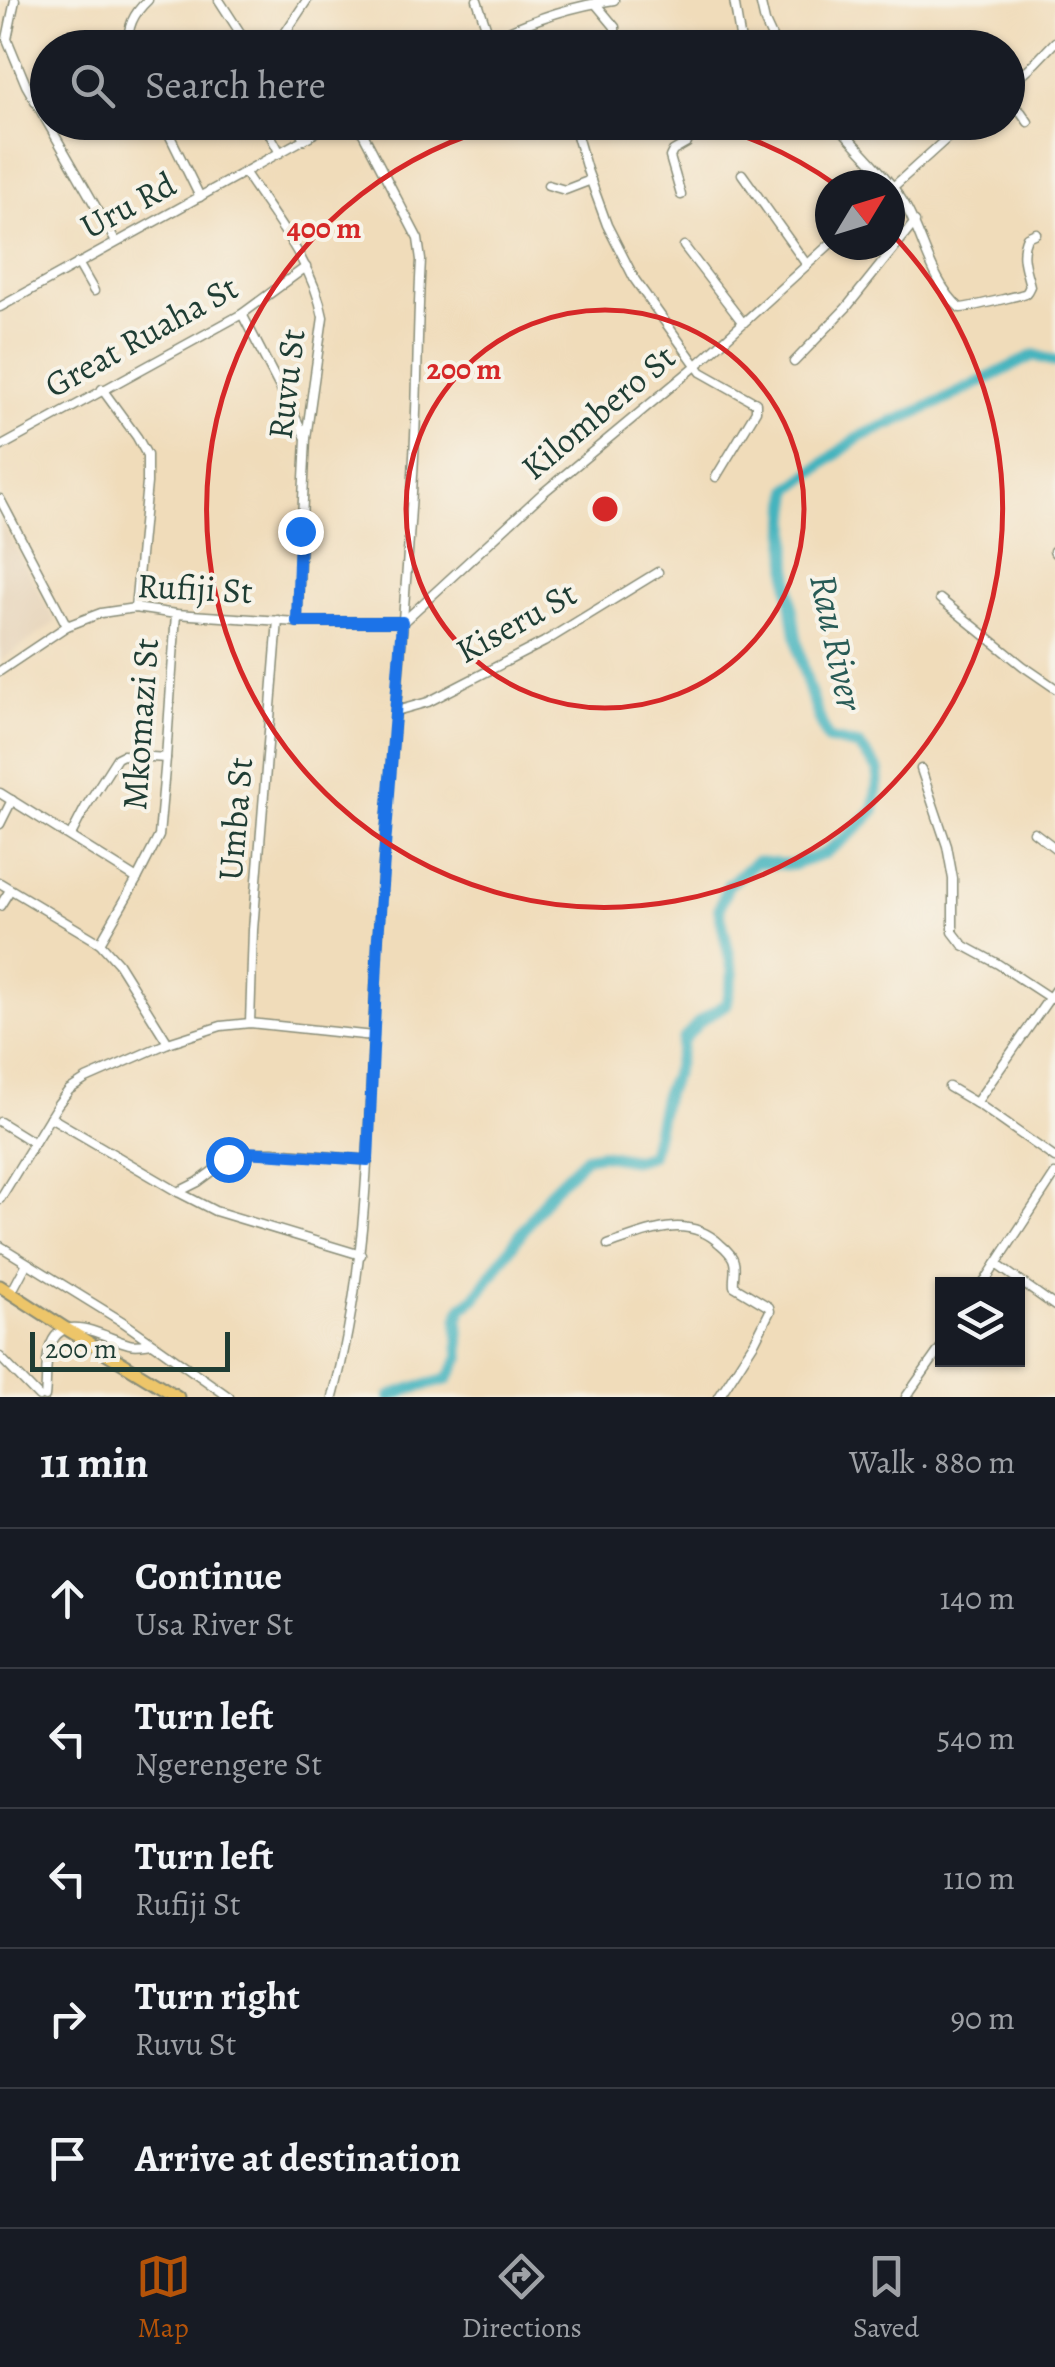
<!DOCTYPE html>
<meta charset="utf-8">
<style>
:root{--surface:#171b24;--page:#20242c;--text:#f1f3f6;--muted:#9ea1a6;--line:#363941;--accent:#b45309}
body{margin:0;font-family:Alegreya,serif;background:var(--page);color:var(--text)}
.controls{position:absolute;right:30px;bottom:30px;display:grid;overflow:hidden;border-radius:0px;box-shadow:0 2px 8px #0004}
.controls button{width:90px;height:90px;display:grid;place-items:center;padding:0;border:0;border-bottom:2px solid var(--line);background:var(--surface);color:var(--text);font:50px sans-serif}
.compass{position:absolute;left:815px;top:170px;width:90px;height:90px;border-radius:50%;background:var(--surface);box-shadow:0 2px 8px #0004;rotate:52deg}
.scale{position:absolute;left:30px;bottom:25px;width:200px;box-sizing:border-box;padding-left:10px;border:5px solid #1f3d34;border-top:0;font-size:28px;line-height:35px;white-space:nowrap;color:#1f3d34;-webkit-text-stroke:8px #f7f3e8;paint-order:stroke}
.stop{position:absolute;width:30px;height:30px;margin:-22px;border:8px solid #1a73e8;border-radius:50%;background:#fff}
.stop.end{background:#1a73e8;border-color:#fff;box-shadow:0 2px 10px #0008}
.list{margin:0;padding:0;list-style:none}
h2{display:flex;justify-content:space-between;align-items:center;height:130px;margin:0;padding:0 40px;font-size:42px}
h2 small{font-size:32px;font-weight:400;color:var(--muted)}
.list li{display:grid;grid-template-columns:65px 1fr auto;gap:30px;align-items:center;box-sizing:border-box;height:140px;padding:0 40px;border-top:2px solid var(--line)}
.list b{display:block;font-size:38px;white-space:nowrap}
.list p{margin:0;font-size:32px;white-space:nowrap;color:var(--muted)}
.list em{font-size:32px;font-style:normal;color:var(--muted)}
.icon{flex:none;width:55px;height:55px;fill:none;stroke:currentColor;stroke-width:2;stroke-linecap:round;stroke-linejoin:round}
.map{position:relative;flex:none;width:1055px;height:1397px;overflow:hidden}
.search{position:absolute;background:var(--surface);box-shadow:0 2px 8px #0004;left:30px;right:30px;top:30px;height:110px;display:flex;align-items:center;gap:25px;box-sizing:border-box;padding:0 35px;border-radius:55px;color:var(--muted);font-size:38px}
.sheet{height:830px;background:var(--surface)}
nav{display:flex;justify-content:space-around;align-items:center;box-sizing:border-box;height:140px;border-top:2px solid var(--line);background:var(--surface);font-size:28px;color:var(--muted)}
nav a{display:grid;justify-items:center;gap:5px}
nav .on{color:var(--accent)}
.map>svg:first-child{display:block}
.built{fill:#e5d1b6}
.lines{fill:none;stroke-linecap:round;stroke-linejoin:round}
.river{stroke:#45b4be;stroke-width:12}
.minor-casing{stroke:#888c77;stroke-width:11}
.highway-casing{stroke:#888c77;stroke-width:15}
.minor{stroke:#fff;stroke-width:8}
.highway{stroke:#edc569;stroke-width:11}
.route{stroke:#1a73e8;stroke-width:12}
.ring{fill:none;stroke:#d62828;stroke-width:5}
.labels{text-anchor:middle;stroke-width:8;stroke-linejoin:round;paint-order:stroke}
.street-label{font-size:35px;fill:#1f3d34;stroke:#f7f3e8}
.water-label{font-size:38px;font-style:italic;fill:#285b56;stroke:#f7f3e8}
.centre{fill:#d62828;stroke:#f7f3e8;stroke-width:5}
.ring-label{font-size:30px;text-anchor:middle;font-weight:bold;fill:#d62828;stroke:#f7f3e8;stroke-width:8;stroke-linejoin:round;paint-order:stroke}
</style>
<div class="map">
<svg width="1055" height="1397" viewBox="0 0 1055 1397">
<rect width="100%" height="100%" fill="#f7f3e8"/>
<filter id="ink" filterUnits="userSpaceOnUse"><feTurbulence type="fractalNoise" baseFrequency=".01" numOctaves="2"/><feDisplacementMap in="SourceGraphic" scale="20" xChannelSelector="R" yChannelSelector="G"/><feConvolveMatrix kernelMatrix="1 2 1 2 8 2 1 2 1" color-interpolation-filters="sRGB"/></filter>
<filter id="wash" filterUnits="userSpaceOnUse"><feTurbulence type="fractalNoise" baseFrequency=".0048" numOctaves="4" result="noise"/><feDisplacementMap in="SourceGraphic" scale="40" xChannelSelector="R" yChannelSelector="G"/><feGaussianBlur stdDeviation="2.25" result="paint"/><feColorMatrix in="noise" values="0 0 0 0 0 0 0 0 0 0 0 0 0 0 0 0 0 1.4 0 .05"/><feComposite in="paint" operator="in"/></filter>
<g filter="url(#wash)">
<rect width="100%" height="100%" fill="#f0dcba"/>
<!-- built -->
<path class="built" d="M0 520 56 622 0 661Z"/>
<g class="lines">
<!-- river -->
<path class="river" d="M390 1397C404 1388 431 1385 448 1379L460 1357 458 1319 462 1308 475 1298 551 1191 586 1157 601 1154 635 1160 651 1155 664 1097 676 1070 683 1040 699 1022 727 1003 733 973 719 909 728 885 756 862 792 865 824 854 854 831 874 811 879 771 859 746 828 739C793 661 782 573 790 489L859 437 944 400 1034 355 1055 362"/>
</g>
</g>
<g filter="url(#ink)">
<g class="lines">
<defs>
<g id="minor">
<path d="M15 0 7 39 26 85 116 242"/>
<path d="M219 0 250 48"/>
<path d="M477 0 490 39"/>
<path d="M734 0 742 48"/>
<path d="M760 0 765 22 777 48"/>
<path d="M595 3 615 27 616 48"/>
<path d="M518 27 523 48"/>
<path d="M128 48C127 27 133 14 148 0"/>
<path d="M275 48 307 0"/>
<path d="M474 48C517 25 565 7 614 0"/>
<path d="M951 48 952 45"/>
<path d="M1008 87 1035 63 1055 42"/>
<path d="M1008 102 1021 112 1028 122"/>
<path d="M163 122 200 197"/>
<path d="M263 122 280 153"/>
<path d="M295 122 304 139"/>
<path d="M573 122 587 170 607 225 635 280 701 372 756 403V411L716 477"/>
<path d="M835 122C858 149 887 175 905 205 924 238 931 282 960 308 966 308 1023 295 1026 293 1028 291 1029 288 1030 286 1026 269 1019 255 1027 237L1036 233"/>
<path d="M245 173C274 218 313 263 323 317L306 438 297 622"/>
<path d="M742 174 807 265"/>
<path d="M548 185 565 190 591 180"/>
<path d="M893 187 965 122"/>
<path d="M681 195 670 157 673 151 687 143 685 122"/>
<path d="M684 246 743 323"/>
<path d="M78 263 94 291"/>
<path d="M0 307 335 122"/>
<path d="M242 314 306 438"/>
<path d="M794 362 846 308 915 222"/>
<path d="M102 389 137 437 147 455V483L135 608"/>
<path d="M0 447 242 314 306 267"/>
<path d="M0 499 67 626"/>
<path d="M1054 551 1055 553"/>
<path d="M940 599 1023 666 1055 688"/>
<path d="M0 671 67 626 101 613 135 608 176 614 297 622H403L544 492 697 365 830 244"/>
<path d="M396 711 428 702 544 642 658 572"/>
<path d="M921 769 947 846 953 879V932L963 945 998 964 1050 998"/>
<path d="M0 793 137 879"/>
<path d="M0 824 12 800"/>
<path d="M1034 832 1055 848"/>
<path d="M71 835 85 808 117 758 123 755 166 758"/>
<path d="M0 883 100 943 118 963 168 1043"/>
<path d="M0 906 10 890"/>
<path d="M100 943 137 879 159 836 166 758 176 614"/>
<path d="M250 1023 253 930 278 620"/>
<path d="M949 1087 981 1106 1055 1158"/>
<path d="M976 1103 1055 990"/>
<path d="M50 1117 178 1192 215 1211 361 1255"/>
<path d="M0 1122 34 1143"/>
<path d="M178 1192 198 1182 237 1153 273 1152 368 1160"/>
<path d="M0 1199 58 1104 69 1090 86 1079 168 1043 221 1026 250 1023 373 1036"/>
<path d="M608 1245C645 1233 686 1212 720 1244 725 1248 733 1256 734 1262 736 1269 733 1278 734 1286L769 1307 770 1311 755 1341 719 1397"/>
<path d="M0 1246 123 1322 229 1397"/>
<path d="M996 1264 1055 1306"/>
<path d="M983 1284 1055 1174"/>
<path d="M11 1293 27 1263"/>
<path d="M0 1357 39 1397"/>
<path d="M45 1397C47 1382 45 1364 49 1350 60 1308 103 1337 129 1344 137 1346 144 1344 152 1343"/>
<path d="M333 1397C373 1247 368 1093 378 939 388 778 406 618 414 456 418 391 417 325 421 260L418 239 357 122"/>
<path d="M906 1397 942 1346"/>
</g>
<path id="highway" d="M0 1286 65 1328 178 1397"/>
</defs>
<!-- minor casing -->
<use href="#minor" class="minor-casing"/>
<!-- highway casing -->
<use href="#highway" class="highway-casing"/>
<!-- minor -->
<use href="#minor" class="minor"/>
<!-- highway -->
<use href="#highway" class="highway"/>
</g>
</g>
<g class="lines" filter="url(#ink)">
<!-- route -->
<path class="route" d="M228 1159 237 1153 246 1152 368 1160 378 938 402 622H297L300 531"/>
</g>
<!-- distance rings -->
<g class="ring">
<circle cx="605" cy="509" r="199"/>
<path d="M701 123A398 398 0 0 1 836 185M891 233A398 398 0 1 1 509 123"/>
</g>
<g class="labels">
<!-- street labels -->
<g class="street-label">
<text transform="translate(128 205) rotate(-28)" y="12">Uru Rd</text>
<text transform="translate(141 336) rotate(-29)" y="12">Great Ruaha St</text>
<text transform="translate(286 384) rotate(-83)" y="12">Ruvu St</text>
<text transform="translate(598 412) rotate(-40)" y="12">Kilombero St</text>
<text transform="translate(195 588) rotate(3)" y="12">Rufiji St</text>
<text transform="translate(516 622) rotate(-29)" y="12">Kiseru St</text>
<text transform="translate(140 724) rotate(-86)" y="12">Mkomazi St</text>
<text transform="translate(235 819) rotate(-85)" y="12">Umba St</text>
</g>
<!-- water labels -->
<g class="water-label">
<text transform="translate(837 642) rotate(78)" y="13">Rau River</text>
</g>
</g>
<circle cx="605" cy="509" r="15" class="centre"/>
<g class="ring-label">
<text x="324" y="238">400 m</text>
<text x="464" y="379">200 m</text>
</g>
</svg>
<div class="controls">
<button><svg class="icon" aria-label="layers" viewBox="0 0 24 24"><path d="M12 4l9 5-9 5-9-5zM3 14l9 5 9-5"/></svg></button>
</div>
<svg class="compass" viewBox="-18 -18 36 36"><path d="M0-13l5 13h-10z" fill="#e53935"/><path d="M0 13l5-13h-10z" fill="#9ea1a6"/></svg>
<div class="scale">200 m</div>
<div class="stop" style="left:228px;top:1159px"></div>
<div class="stop end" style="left:300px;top:531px"></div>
<div class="search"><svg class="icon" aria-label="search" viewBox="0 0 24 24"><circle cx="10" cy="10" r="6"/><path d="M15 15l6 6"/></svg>Search here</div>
</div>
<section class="sheet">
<h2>11 min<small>Walk · 880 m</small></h2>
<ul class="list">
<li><svg class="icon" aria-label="ahead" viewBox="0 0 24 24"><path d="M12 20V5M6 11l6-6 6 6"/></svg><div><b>Continue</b><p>Usa River St</p></div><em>140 m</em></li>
<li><svg class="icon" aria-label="left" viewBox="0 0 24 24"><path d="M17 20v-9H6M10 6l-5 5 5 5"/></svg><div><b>Turn left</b><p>Ngerengere St</p></div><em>540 m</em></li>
<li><svg class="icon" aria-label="left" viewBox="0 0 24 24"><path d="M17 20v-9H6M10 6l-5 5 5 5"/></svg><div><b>Turn left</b><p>Rufiji St</p></div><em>110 m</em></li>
<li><svg class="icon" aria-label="right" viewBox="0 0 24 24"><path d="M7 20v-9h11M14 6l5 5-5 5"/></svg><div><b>Turn right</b><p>Ruvu St</p></div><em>90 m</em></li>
<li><svg class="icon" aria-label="arrive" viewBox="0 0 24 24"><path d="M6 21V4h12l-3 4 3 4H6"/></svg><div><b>Arrive at destination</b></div></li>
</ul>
</section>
<nav>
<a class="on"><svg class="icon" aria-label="map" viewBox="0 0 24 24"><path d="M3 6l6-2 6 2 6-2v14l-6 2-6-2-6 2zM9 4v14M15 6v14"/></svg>Map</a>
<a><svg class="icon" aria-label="directions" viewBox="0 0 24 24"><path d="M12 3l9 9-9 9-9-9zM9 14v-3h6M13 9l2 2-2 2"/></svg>Directions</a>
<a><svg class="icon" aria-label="saved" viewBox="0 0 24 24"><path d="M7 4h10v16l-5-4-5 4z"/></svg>Saved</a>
</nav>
